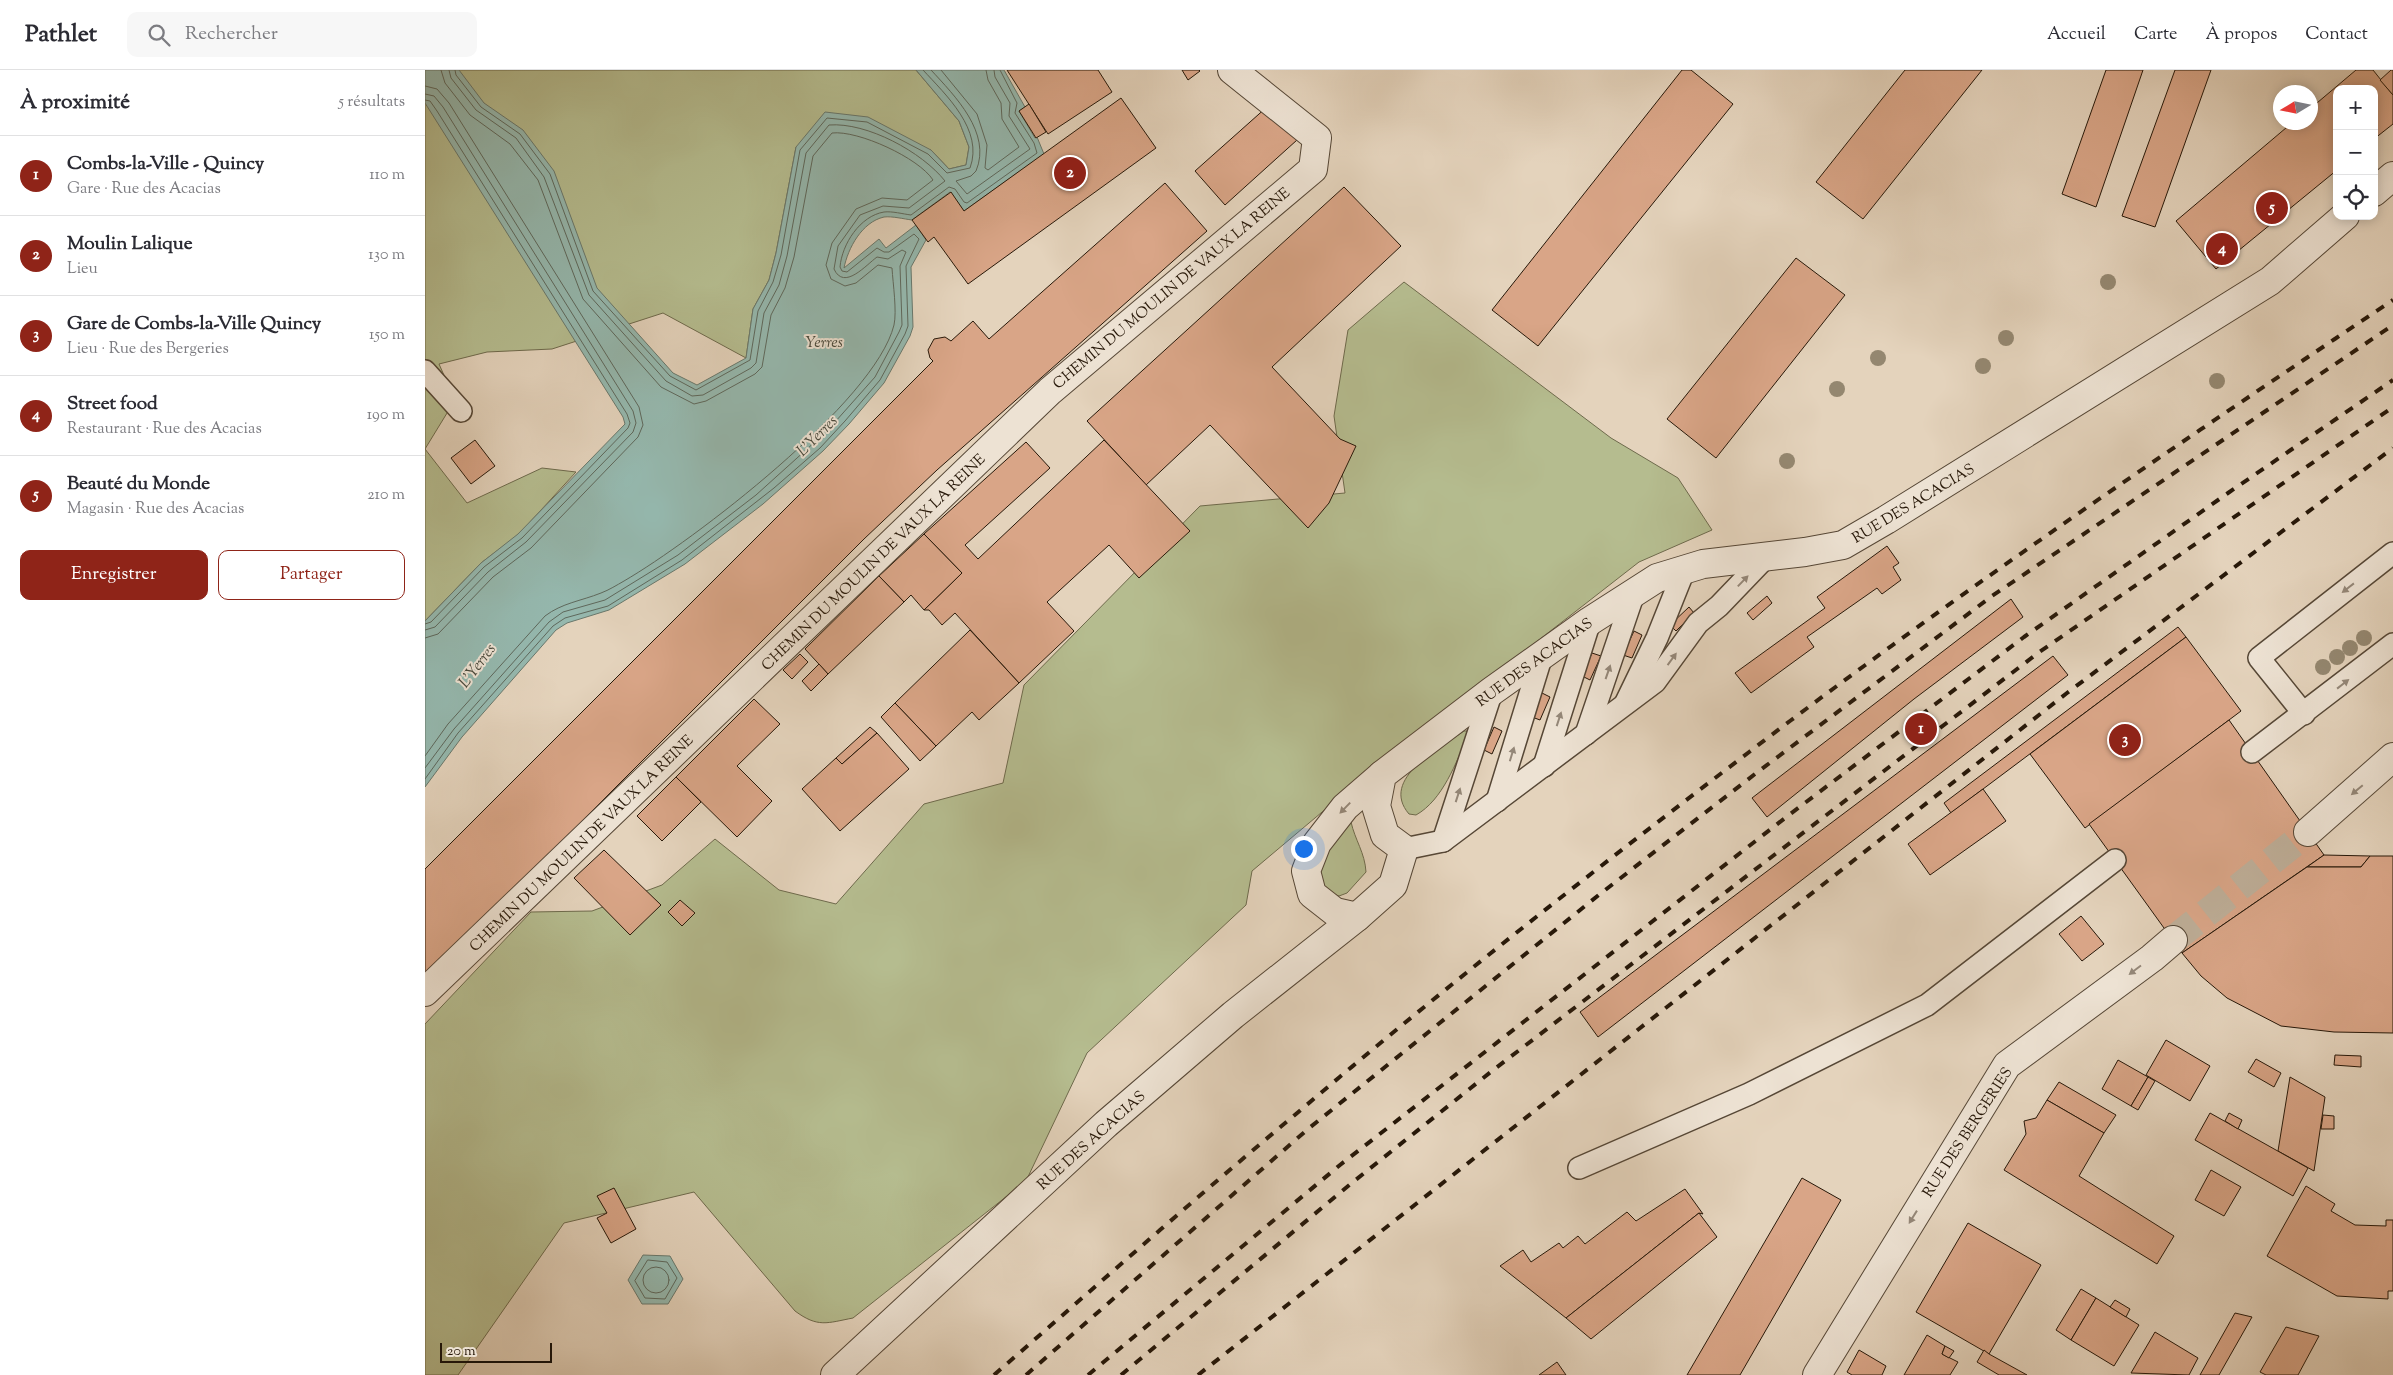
<!DOCTYPE html>
<html lang="fr">
<meta charset="utf-8">
<style>
:root{--surface:#fff;--page:#f7f7f7;--text:#2b2b33;--muted:#7c7c81;--line:#e1e1e2;--accent:#8f2418}
body{margin:0;font-family:"Sorts Mill Goudy",serif;background:var(--page);color:var(--text)}
.controls{position:absolute;right:15px;top:15px;display:grid;overflow:hidden;border-radius:10px;box-shadow:0 2px 12px #0003}
.controls button{width:45px;height:45px;display:grid;place-items:center;padding:0;border:0;border-bottom:1px solid var(--line);background:var(--surface);color:var(--text);font:25px sans-serif}
.compass{position:absolute;left:1848px;top:15px;width:45px;height:45px;border-radius:50%;background:var(--surface);box-shadow:0 2px 12px #0003;rotate:260deg}
.scale{position:absolute;left:15px;bottom:12px;width:112px;box-sizing:border-box;padding-left:5px;border:2px solid #271809;border-top:0;font-size:14px;line-height:18px;white-space:nowrap;color:#271809;-webkit-text-stroke:4px #ede2d3;paint-order:stroke}
.you{position:absolute;left:878px;top:778px;width:18px;height:18px;margin:-12px;border:4px solid #fff;border-radius:50%;background:#1a73e8;box-shadow:0 0 0 8px #1a73e833}
.badge{display:grid;place-items:center;width:32px;height:32px;border-radius:50%;background:var(--accent);color:#fff;font-size:16px;font-weight:700}
.pin{position:absolute;translate:-50% -50%;border:2px solid #fff;box-shadow:0 1px 5px #0006}
.list{margin:0;padding:0;list-style:none}
h2{display:flex;justify-content:space-between;align-items:center;height:65px;margin:0;padding:0 20px;font-size:21px}
h2 small{font-size:16px;font-weight:400;color:var(--muted)}
.list li{display:grid;grid-template-columns:32px 1fr auto;gap:15px;align-items:center;box-sizing:border-box;height:80px;padding:0 20px;border-top:1px solid var(--line)}
.list b{display:block;font-size:19px;white-space:nowrap}
.list p{margin:0;font-size:16px;white-space:nowrap;color:var(--muted)}
.list em{font-size:16px;font-style:normal;color:var(--muted)}
.actions{display:flex;gap:10px;padding:15px 20px}
.actions a{flex:1;padding:11px 0;border:1px solid var(--accent);border-radius:10px;text-align:center;font-size:18px;color:var(--accent)}
.actions .main{background:var(--accent);color:#fff}
.icon{flex:none;width:28px;height:28px;fill:none;stroke:currentColor;stroke-width:2;stroke-linecap:round;stroke-linejoin:round}
.map{position:relative;flex:none;width:1968px;height:1305px;overflow:hidden}
header{display:flex;align-items:center;gap:30px;box-sizing:border-box;height:70px;padding:0 25px;background:var(--surface);border-bottom:1px solid var(--line)}
header strong{font-size:24px}
nav{display:flex;gap:28px;margin-inline-start:auto;font-size:18px}
.search{width:350px;height:45px;background:var(--page);display:flex;align-items:center;gap:12px;box-sizing:border-box;padding:0 18px;border-radius:10px;color:var(--muted);font-size:19px}
main{display:flex}
aside{flex:1;background:var(--surface)}
.map>svg:first-child{display:block}
.green{fill:#b5bc8f;stroke:#6e6a4c}
.water{fill:#95b8ae;stroke:#69786c}
.lines{fill:none;stroke-linecap:round;stroke-linejoin:round}
.shore{stroke:#5e685c;stroke-width:1}
.building{fill:#d9a587;stroke:#271809}
.street-tunnel{stroke:#beae98;stroke-width:28;stroke-dasharray:28 14;stroke-linecap:butt}
.lane-casing{stroke:#564736;stroke-width:24}
.street-casing{stroke:#564736;stroke-width:30}
.lane{stroke:#ede2d3;stroke-width:21}
.street{stroke:#ede2d3;stroke-width:28}
.rail{stroke:#271809;stroke-width:4;stroke-dasharray:9 9;stroke-linecap:butt}
.tree{fill:#948770}
.oneway{fill:#948778}
.labels{text-anchor:middle;stroke-width:4;stroke-linejoin:round;paint-order:stroke}
.street-label{font-size:15px;fill:#271809;stroke:#ede2d3}
.water-label{font-size:16px;font-style:italic;fill:#48483b;stroke:#ede2d3}
</style>
<header>
<strong>Pathlet</strong>
<div class="search"><svg class="icon" aria-label="search" viewBox="0 0 24 24"><circle cx="10" cy="10" r="6"/><path d="M15 15l6 6"/></svg>Rechercher</div>
<nav><a>Accueil</a><a>Carte</a><a>À propos</a><a>Contact</a></nav>
</header>
<main>
<aside>
<h2>À proximité<small>5 résultats</small></h2>
<ul class="list">
<li><span class="badge">1</span><div><b>Combs-la-Ville - Quincy</b><p>Gare · Rue des Acacias</p></div><em>110 m</em></li>
<li><span class="badge">2</span><div><b>Moulin Lalique</b><p>Lieu</p></div><em>130 m</em></li>
<li><span class="badge">3</span><div><b>Gare de Combs-la-Ville Quincy</b><p>Lieu · Rue des Bergeries</p></div><em>150 m</em></li>
<li><span class="badge">4</span><div><b>Street food</b><p>Restaurant · Rue des Acacias</p></div><em>190 m</em></li>
<li><span class="badge">5</span><div><b>Beauté du Monde</b><p>Magasin · Rue des Acacias</p></div><em>210 m</em></li>
</ul>
<div class="actions"><a class="main">Enregistrer</a><a>Partager</a></div>
</aside>
<div class="map">
<svg width="1968" height="1305" viewBox="0 0 1968 1305">
<rect width="100%" height="100%" fill="#e4d3bc"/>
<filter id="stains"><feTurbulence type="fractalNoise" baseFrequency=".004" numOctaves="4"/><feColorMatrix values="0 0 0 0 .2 0 0 0 0 .09 0 0 0 0 .02 0 0 0 .5 -.17"/></filter>
<radialGradient id="worn" r=".72"><stop offset=".6" stop-color="#630" stop-opacity="0"/><stop offset="1" stop-color="#630" stop-opacity=".3"/></radialGradient>
<!-- green -->
<g class="green">
<path d="M0 0H491L534 51 544 77 541 95 524 99 506 80 371 77 351 183 344 210 328 239 321 288 238 243 127 279 62 282 14 294 30 330 0 379 42 433 117 398 151 402 93 465 56 493 0 551Z"/>
<path d="M979 212 1186 368 1253 408 1287 460 1214 492 947 700 827 801 821 835 662 983 601 1111 428 1248C402 1253 393 1258 370 1241L269 1122 139 1153 33 1305H0V954L106 842 167 841 237 815 290 769 354 820 411 834 499 734 578 713 599 615 775 436 920 423 909 346 923 260Z"/>
<path d="M1039 661H1042L1043 666C1031 692 1018 730 991 745L984 744C954 709 1015 678 1039 661Z"/>
<path d="M926 752C930 770 940 783 941 802L922 823 914 826C872 814 911 769 926 752Z"/>
</g>
<!-- water -->
<g class="water">
<path d="M0 0H34L59 33 98 60 129 101 172 218 248 303 272 315 321 288 328 239 344 210 351 183 371 77 400 42 443 47 506 80 524 99 541 95 544 77 534 51 491 0H579L600 37 594 41 610 68 612 67 619 84 539 141 525 122 487 150C479 149 467 146 459 147 437 152 423 178 419 198L454 169 461 178 491 155 501 170 486 197 488 257 485 266 459 313 424 354 398 381 338 434 260 494 184 540 142 553 131 560 37 667 0 717V551L56 493 93 464 200 354 198 347 0 33Z"/>
<path d="M218 1185 245 1186 258 1209 243 1234H217L203 1210Z"/>
</g>
<g class="lines">
<!-- shore -->
<g class="shore">
<path d="M30 0 31 5 56 37 95 64 125 104 168 221 245 306 271 320 325 290 333 241 348 212 356 185 375 80 402 48 442 52 503 84 522 103 545 98C559 60 521 25 498 0"/>
<path d="M506 0C530 26 567 63 551 101L546 106 531 111 542 124 605 79 584 46 585 33 570 7 569 0"/>
<path d="M516 0 552 44 562 75 560 98 563 100 594 77 577 49 576 33 563 10 561 0"/>
<path d="M0 16 12 19 24 33 214 337 218 355 213 367 106 478 68 507 13 564 0 568"/>
<path d="M0 24 9 26 18 37 208 341 211 353 208 362 101 472 63 502 10 557 0 560"/>
<path d="M0 30 5 31 12 41 202 344 205 353 203 358 97 468 59 497 6 552 0 554"/>
<path d="M0 686 23 654 120 546C137 533 156 531 176 523 184 520 192 515 199 511 268 471 450 332 469 255 472 241 468 214 467 198L453 195 431 213 420 216 406 209 401 195 407 173 431 139 457 128 482 130 508 110C494 88 433 60 407 63L388 86 369 187 360 218 346 245 337 297 330 304 281 331 269 334 236 317 158 229 113 110 85 74 45 45 20 13 16 0"/>
<path d="M0 698 29 659 124 552 138 542 180 530 253 485 331 425 402 361 450 307 474 262 477 255 475 196 481 182 477 180 463 189 452 187C441 195 419 221 409 199L413 176 435 145 458 136 484 138 520 111C497 82 442 52 404 55L381 83 362 186 354 215 339 243 331 293 326 298 278 325 267 326 241 311 164 225 119 107 91 68 51 40 26 8 24 0"/>
<path d="M0 709 33 663 128 556 140 548 183 536 257 490 349 418 395 378 420 351 455 310 480 264 483 256 481 196 494 169 489 164 464 182H459L452 178 422 202 417 201 415 197C417 174 435 146 459 142 467 141 478 144 486 145L524 117 530 119 539 132 542 133 612 83 609 73 590 43 592 33 575 0"/>
<path d="M223 1190 242 1192 252 1208 240 1229 220 1228 210 1211Z"/>
<circle cx="231" cy="1210" r="13"/>
</g>
</g>
<!-- building -->
<g class="building">
<path d="M582 0H673L687 22 623 64Z"/>
<path d="M757 0H774L775 1 763 10Z"/>
<path d="M1257 0H1266L1308 34 1113 276 1067 240Z"/>
<path d="M1480 0H1557L1438 149 1391 112Z"/>
<path d="M1681 0H1718L1671 137 1637 124Z"/>
<path d="M1750 0H1786L1730 157 1697 146Z"/>
<path d="M1931 0H1948L1968 25V54L1949 69V19H1912V100L1791 199 1751 151 1868 52H1886V38Z"/>
<path d="M1966 0H1968V25L1955 10Z"/>
<path d="M696 28 731 78 543 214 509 167 503 172 487 150 526 122 539 141Z"/>
<path d="M604 34 621 62 611 68 594 41Z"/>
<path d="M843 36 872 70 800 135 770 101Z"/>
<path d="M740 113 782 161 512 400 439 469 0 908V799L508 291 505 288 503 280 509 269 520 267 526 271 548 251 564 269Z"/>
<path d="M919 117 976 176 847 297 915 369 931 376 904 433 883 458 785 355 721 415 662 351Z"/>
<path d="M1371 188 1420 225 1291 388 1242 349Z"/>
<path d="M50 370 70 396 46 414 26 388Z"/>
<path d="M679 370 765 461 714 508 684 475 622 532 649 561 594 613 530 543 517 555 504 540H499L537 503 499 464 601 372 625 398 540 475 553 489Z"/>
<path d="M499 464 537 503 499 540 486 525 479 532 454 506Z"/>
<path d="M1462 476 1474 493 1468 497 1476 510 1457 524 1452 518 1382 567 1389 577 1326 623 1310 603 1400 538 1392 527Z"/>
<path d="M454 506 479 532 403 604 380 579Z"/>
<path d="M1342 526 1347 533 1328 550 1322 543Z"/>
<path d="M1586 529 1598 547 1489 629 1342 747 1327 728Z"/>
<path d="M1264 537 1269 543 1251 561 1245 555Z"/>
<path d="M1753 557 1761 567 1526 743 1519 733Z"/>
<path d="M545 560 594 613 554 650 547 642 511 676 470 633Z"/>
<path d="M1209 561 1217 565 1207 588 1198 585Z"/>
<path d="M1761 567 1816 641 1660 758 1605 684Z"/>
<path d="M1167 583 1176 586 1165 610 1157 606Z"/>
<path d="M375 584 383 592 367 609 358 600Z"/>
<path d="M1628 586 1643 605 1173 967 1155 942Z"/>
<path d="M394 594 403 604 386 621 377 611Z"/>
<path d="M1117 623 1125 627 1115 650 1107 647Z"/>
<path d="M329 629 355 654 312 696 347 731 312 767 251 707Z"/>
<path d="M470 633 511 676 495 691 456 647Z"/>
<path d="M1804 650 1899 785 1757 883 1664 754Z"/>
<path d="M445 657 452 663 417 694 411 688Z"/>
<path d="M1069 657 1077 661 1067 684 1059 680Z"/>
<path d="M452 663 484 699 415 761 377 719 411 688 417 694Z"/>
<path d="M251 707 276 732 237 771 212 746Z"/>
<path d="M1558 719 1581 751 1505 805 1483 774Z"/>
<path d="M179 780 236 835 205 865 149 808Z"/>
<path d="M1899 785 1945 786 1936 797H1882Z"/>
<path d="M1945 786H1968V963L1909 962 1856 956 1802 928 1776 906 1757 883 1882 797H1936Z"/>
<path d="M255 830 270 843 257 856 243 842Z"/>
<path d="M1656 846 1679 874 1657 891 1634 864Z"/>
<path d="M1741 970 1785 996 1765 1031 1721 1005Z"/>
<path d="M1910 985 1936 986V997L1909 995Z"/>
<path d="M1831 989 1856 1003 1849 1017 1823 1002Z"/>
<path d="M1693 990 1723 1007 1706 1036 1677 1019Z"/>
<path d="M1723 1007 1730 1011 1713 1040 1706 1036Z"/>
<path d="M1865 1007 1900 1027 1889 1101 1853 1081Z"/>
<path d="M1634 1012 1691 1045 1679 1063 1622 1030Z"/>
<path d="M1622 1030 1679 1063 1654 1106 1749 1166 1732 1194 1579 1100 1601 1064 1599 1051 1611 1048Z"/>
<path d="M1785 1043 1883 1098 1868 1126 1770 1070Z"/>
<path d="M1804 1043 1817 1050 1813 1059 1800 1051Z"/>
<path d="M1898 1045 1909 1046V1059H1896Z"/>
<path d="M1786 1100 1816 1117 1799 1146 1770 1130Z"/>
<path d="M1377 1108 1416 1130 1315 1305H1262Z"/>
<path d="M1881 1116 1910 1134 1906 1141 1930 1155 1961 1156V1150H1968V1221H1963V1229L1912 1226 1842 1186Z"/>
<path d="M189 1118 211 1159 186 1173 172 1148 182 1143 172 1126Z"/>
<path d="M1260 1119 1278 1144 1274 1143 1141 1248 1075 1196 1098 1180 1106 1192 1134 1173 1138 1178 1153 1166 1160 1174 1202 1142 1211 1151Z"/>
<path d="M1274 1143 1292 1167 1166 1269 1141 1248Z"/>
<path d="M1543 1153 1616 1195 1564 1284 1491 1242Z"/>
<path d="M1656 1219 1671 1228 1646 1270 1631 1260Z"/>
<path d="M1671 1228 1714 1255 1689 1296 1646 1270Z"/>
<path d="M1690 1230 1705 1239 1701 1247 1685 1237Z"/>
<path d="M1810 1243 1827 1247 1794 1305H1775Z"/>
<path d="M1861 1257 1894 1266 1873 1305H1841L1835 1302Z"/>
<path d="M1730 1262 1773 1288 1764 1305 1706 1303Z"/>
<path d="M1502 1265 1520 1276 1517 1284 1533 1292 1525 1305H1479Z"/>
<path d="M1520 1276 1529 1281 1524 1288 1517 1284Z"/>
<path d="M1434 1280 1461 1296 1457 1305H1427L1422 1302Z"/>
<path d="M1559 1280 1564 1284 1602 1305H1574L1552 1292Z"/>
<path d="M1132 1292 1141 1305H1114Z"/>
</g>
<g class="lines">
<!-- street-tunnel -->
<path class="street-tunnel" d="M1748 870 1883 762"/>
<defs>
<g id="lane">
<path d="M0 301 36 341"/>
<path d="M1201 632 1232 568 1260 498"/>
<path d="M1879 644 1834 588 1968 483"/>
<path d="M1161 664 1210 520"/>
<path d="M1827 682 1968 574"/>
<path d="M1119 696 1165 551"/>
<path d="M1072 731 1117 585"/>
<path d="M1018 771 1067 621"/>
<path d="M979 779 1018 771 1230 612 1273 553 1294 536 1342 486"/>
<path d="M1154 1098 1324 1024 1502 935 1690 790"/>
</g>
<g id="street">
<path d="M1949 122 1968 106"/>
<path d="M1883 762 1968 687"/>
<path d="M932 847 910 842 887 824 881 801 892 773 920 737 957 705"/>
<path d="M0 922 625 321 888 99 892 68 807 0"/>
<path d="M410 1305 681 1054 808 945 932 847 968 815 979 779 960 765 951 736 957 705 1067 621 1165 551 1232 508 1278 494 1380 482 1418 475 1461 450 1845 211 1920 146"/>
<path d="M1392 1305 1582 995 1727 888 1748 870"/>
</g>
</defs>
<!-- lane casing -->
<use href="#lane" class="lane-casing"/>
<!-- street casing -->
<use href="#street" class="street-casing"/>
<!-- lane -->
<use href="#lane" class="lane"/>
<!-- street -->
<use href="#street" class="street"/>
<!-- rail -->
<g class="rail">
<path d="M569 1305C669 1218 769 1129 871 1044 1015 921 1164 804 1315 689 1526 527 1747 378 1968 230"/>
<path d="M601 1305 883 1059 1175 824 1330 704 1567 526 1968 255"/>
<path d="M663 1305 915 1095 1360 748 1599 567 1803 423 1968 310"/>
<path d="M696 1305 928 1112 1067 1001 1613 583 1968 337"/>
<path d="M773 1305 1642 623 1968 378"/>
</g>
</g>
<!-- trees -->
<g class="tree">
<circle cx="1683" cy="212" r="8"/>
<circle cx="1581" cy="268" r="8"/>
<circle cx="1453" cy="288" r="8"/>
<circle cx="1558" cy="296" r="8"/>
<circle cx="1792" cy="311" r="8"/>
<circle cx="1412" cy="319" r="8"/>
<circle cx="1362" cy="391" r="8"/>
<circle cx="1939" cy="568" r="8"/>
<circle cx="1925" cy="578" r="8"/>
<circle cx="1912" cy="587" r="8"/>
<circle cx="1898" cy="597" r="8"/>
</g>
<!-- one-way arrows -->
<defs><path id="oneway-solid" d="M-6-.8H1V-3.2L6.5 0L1 3.2V.8H-6Z" transform="scale(1.25)"/></defs>
<g class="oneway">
<use href="#oneway-solid" transform="translate(1318 511) rotate(-46)"/>
<use href="#oneway-solid" transform="translate(1923 518) rotate(142)"/>
<use href="#oneway-solid" transform="translate(1247 589) rotate(-54)"/>
<use href="#oneway-solid" transform="translate(1183 602) rotate(-71)"/>
<use href="#oneway-solid" transform="translate(1918 614) rotate(-38)"/>
<use href="#oneway-solid" transform="translate(1134 649) rotate(-72)"/>
<use href="#oneway-solid" transform="translate(1087 684) rotate(-73)"/>
<use href="#oneway-solid" transform="translate(1932 720) rotate(140)"/>
<use href="#oneway-solid" transform="translate(1033 725) rotate(-72)"/>
<use href="#oneway-solid" transform="translate(920 738) rotate(134)"/>
<use href="#oneway-solid" transform="translate(1710 900) rotate(143)"/>
<use href="#oneway-solid" transform="translate(1488 1147) rotate(122)"/>
</g>
<g class="labels">
<!-- street labels -->
<g class="street-label">
<text transform="translate(746 218) rotate(-40)" y="5">CHEMIN DU MOULIN DE VAUX LA REINE</text>
<text transform="translate(1488 433) rotate(-31)" y="5">RUE DES ACACIAS</text>
<text transform="translate(448 492) rotate(-44)" y="5">CHEMIN DU MOULIN DE VAUX LA REINE</text>
<text transform="translate(1109 592) rotate(-36)" y="5">RUE DES ACACIAS</text>
<text transform="translate(156 773) rotate(-44)" y="5">CHEMIN DU MOULIN DE VAUX LA REINE</text>
<text transform="translate(1542 1062) rotate(-57)" y="5">RUE DES BERGERIES</text>
<text transform="translate(666 1070) rotate(-42)" y="5">RUE DES ACACIAS</text>
</g>
<!-- water labels -->
<g class="water-label">
<text x="399" y="277">Yerres</text>
<text transform="translate(391 365) rotate(-45)" y="6">L'Yerres</text>
<text transform="translate(51 595) rotate(-53)" y="6">L'Yerres</text>
</g>
</g>
<rect width="100%" height="100%" filter="url(#stains)"/>
<rect width="100%" height="100%" fill="url(#worn)"/>
</svg>
<div class="controls">
<button>+</button>
<button>−</button>
<button><svg class="icon" aria-label="locate" viewBox="0 0 24 24"><circle cx="12" cy="12" r="6"/><path d="M12 2v4M12 18v4M2 12h4M18 12h4"/></svg></button>
</div>
<svg class="compass" viewBox="-18 -18 36 36"><path d="M0-13l5 13h-10z" fill="#e53935"/><path d="M0 13l5-13h-10z" fill="#7c7c81"/></svg>
<div class="scale">20 m</div>
<div class="you"></div>
<div class="pin badge" style="left:1496px;top:659px">1</div>
<div class="pin badge" style="left:645px;top:103px">2</div>
<div class="pin badge" style="left:1700px;top:670px">3</div>
<div class="pin badge" style="left:1797px;top:179px">4</div>
<div class="pin badge" style="left:1847px;top:138px">5</div>
</div>
</main>
